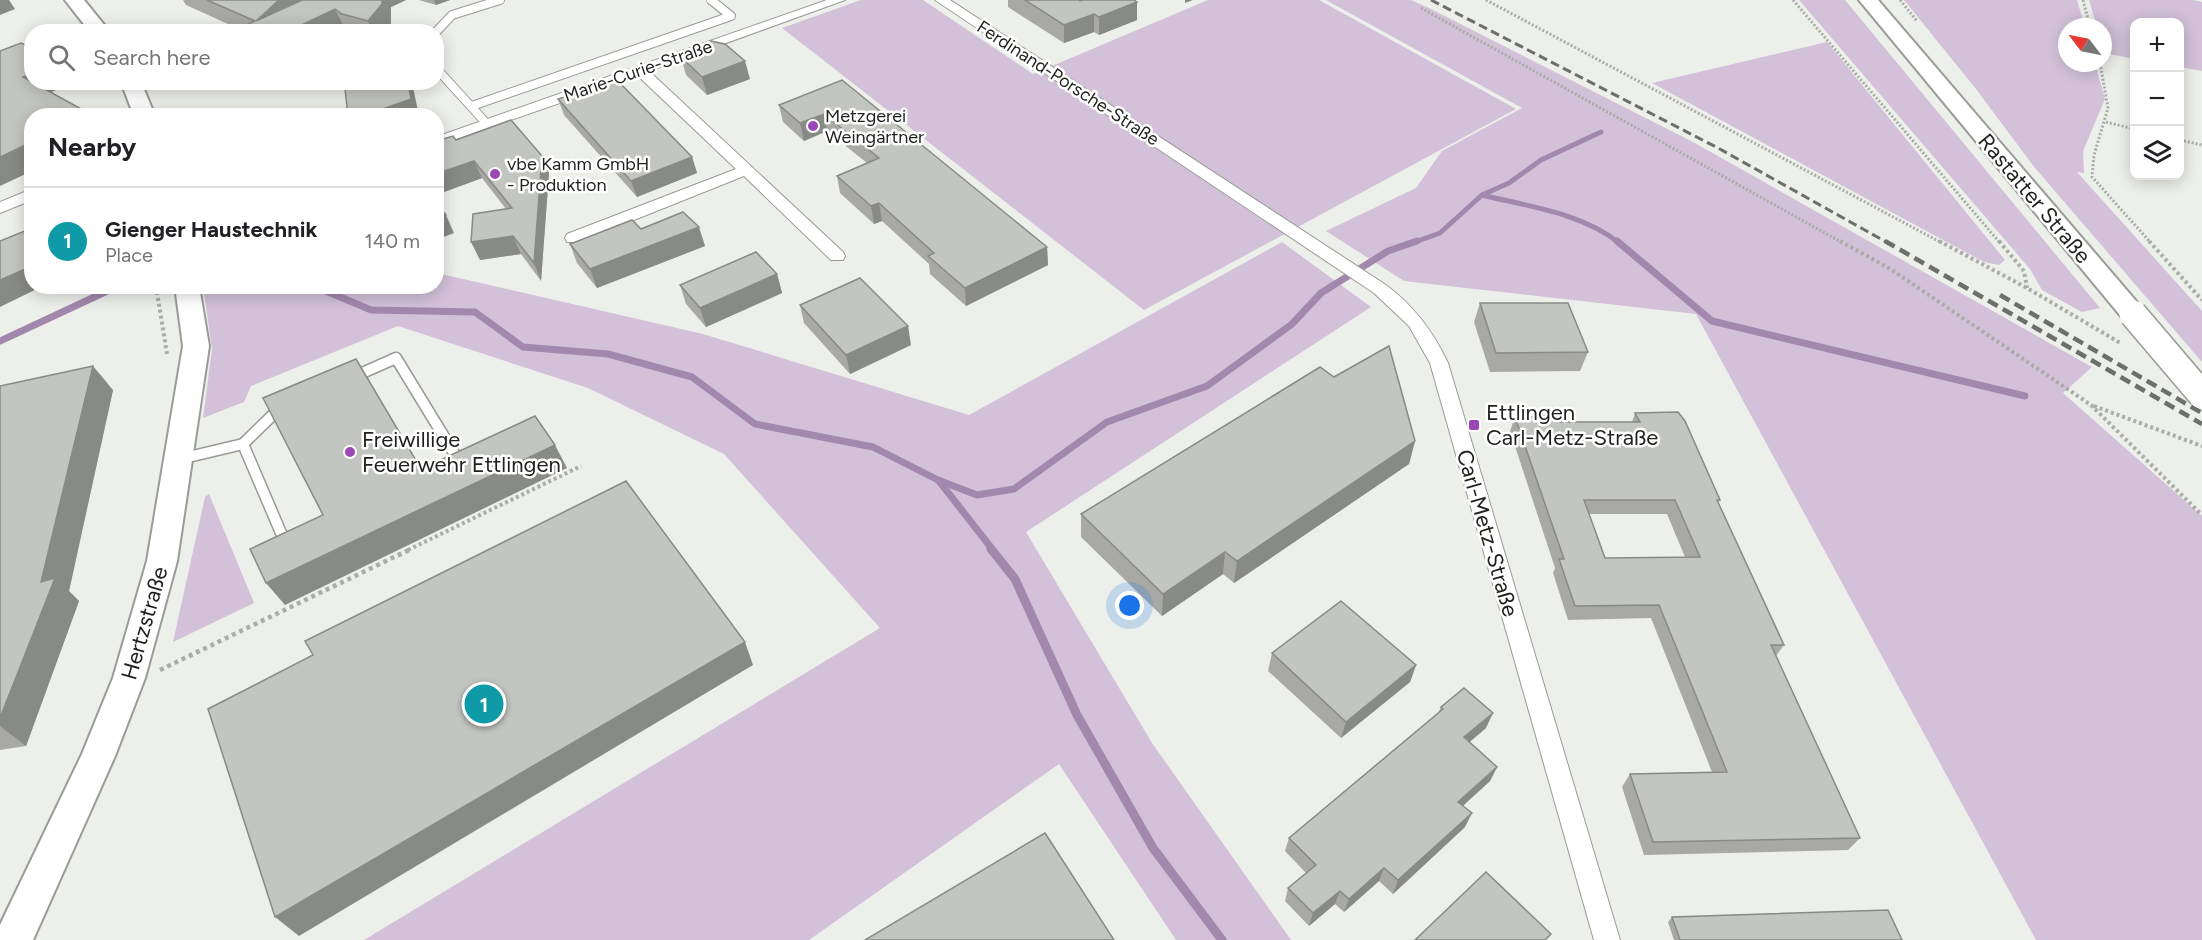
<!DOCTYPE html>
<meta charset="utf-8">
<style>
:root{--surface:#fff;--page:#f2f2f2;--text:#202124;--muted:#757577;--line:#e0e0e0;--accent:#9b48b6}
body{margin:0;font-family:Figtree,sans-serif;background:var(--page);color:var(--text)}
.controls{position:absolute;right:18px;top:18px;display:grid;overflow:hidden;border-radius:12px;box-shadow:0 3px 15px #0003}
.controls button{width:54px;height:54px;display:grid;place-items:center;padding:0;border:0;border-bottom:2px solid var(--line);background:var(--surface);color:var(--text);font:30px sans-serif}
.compass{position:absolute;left:2058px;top:18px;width:54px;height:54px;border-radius:50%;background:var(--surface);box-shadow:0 3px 15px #0003;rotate:302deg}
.you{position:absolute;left:1130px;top:606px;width:21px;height:21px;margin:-15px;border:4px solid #fff;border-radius:50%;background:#1a73e8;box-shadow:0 0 0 9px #1a73e833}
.badge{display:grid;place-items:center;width:39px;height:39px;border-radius:50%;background:var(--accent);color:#fff;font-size:20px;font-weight:700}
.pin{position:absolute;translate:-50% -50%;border:3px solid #fff;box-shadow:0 2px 6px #0006}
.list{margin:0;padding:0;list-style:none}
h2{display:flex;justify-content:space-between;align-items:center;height:78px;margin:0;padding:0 24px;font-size:26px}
h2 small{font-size:20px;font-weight:400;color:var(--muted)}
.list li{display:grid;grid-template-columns:39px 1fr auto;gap:18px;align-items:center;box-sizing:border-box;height:108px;padding:0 24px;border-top:2px solid var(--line)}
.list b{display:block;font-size:22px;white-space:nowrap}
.list p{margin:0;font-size:20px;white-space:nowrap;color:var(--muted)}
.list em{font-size:20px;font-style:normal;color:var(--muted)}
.icon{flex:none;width:33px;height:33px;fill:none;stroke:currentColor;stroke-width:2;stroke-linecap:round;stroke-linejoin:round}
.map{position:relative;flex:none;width:2202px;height:940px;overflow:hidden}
.search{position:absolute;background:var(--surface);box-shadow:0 3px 15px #0003;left:24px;top:24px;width:420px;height:66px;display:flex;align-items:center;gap:15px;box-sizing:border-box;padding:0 21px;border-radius:24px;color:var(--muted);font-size:22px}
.panel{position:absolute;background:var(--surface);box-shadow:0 3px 15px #0003;left:24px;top:108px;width:420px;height:186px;border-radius:24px}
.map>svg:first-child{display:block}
.green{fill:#d2c1d9}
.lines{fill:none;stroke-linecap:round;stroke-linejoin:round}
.stream-far2{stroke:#a388ad;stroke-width:5}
.stream-far1{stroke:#a388ad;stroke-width:7}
.stream{stroke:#a388ad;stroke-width:9}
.lane-far1-casing{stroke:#999b97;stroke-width:10}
.lane-casing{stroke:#999b97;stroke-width:13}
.street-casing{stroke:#999b97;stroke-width:2}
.secondary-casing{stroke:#999b97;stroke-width:4}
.path-far2{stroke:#aaaca8;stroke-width:3;stroke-dasharray:2 2;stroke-linecap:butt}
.path-far1{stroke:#aaaca8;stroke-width:4;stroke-dasharray:3 3;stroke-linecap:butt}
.path{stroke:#aaaca8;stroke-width:4.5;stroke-dasharray:4 4;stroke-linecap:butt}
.lane-far1{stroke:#fff;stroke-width:8}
.lane{stroke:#fff;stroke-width:10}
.street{fill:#fff;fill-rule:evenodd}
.secondary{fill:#fff;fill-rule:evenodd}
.rail-far1{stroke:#6d6f6c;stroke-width:3;stroke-dasharray:9 4.5;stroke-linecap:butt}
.rail{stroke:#6d6f6c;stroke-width:4.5;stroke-dasharray:11 6;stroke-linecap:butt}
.secondary-bridge-casing{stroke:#999b97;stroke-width:30;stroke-linecap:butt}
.secondary-bridge{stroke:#fff;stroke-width:27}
.wall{fill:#a8a9a5;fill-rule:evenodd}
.shaded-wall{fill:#888a86}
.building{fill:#c3c5c0;stroke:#888a86;stroke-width:1.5;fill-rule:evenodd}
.poi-dot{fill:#9b48b6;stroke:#fff;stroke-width:2}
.labels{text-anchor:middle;stroke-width:5;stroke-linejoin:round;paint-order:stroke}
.far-street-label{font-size:18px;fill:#1f201e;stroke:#fff}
.far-poi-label{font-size:18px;fill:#1f201e;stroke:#fff;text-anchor:start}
.street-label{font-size:22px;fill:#1f201e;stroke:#fff}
.poi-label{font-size:22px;fill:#1f201e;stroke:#fff;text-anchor:start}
</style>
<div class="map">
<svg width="2202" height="940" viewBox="0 0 2202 940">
<rect width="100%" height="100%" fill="#edefea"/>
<!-- green -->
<g class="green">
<path d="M861 0H923L1033 74 1208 0H1319L1516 109 1144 310 782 28Z"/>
<path d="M1326 0H1411L1429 8 1693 142 2092 367 2063 393 2202 516V940H2036L1696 314 1404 281 1326 231 1416 188 1442 151 1522 108Z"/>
<path d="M1799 0H1845L2100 308 2082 312 2042 290 2030 269Z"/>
<path d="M1904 0H2077L2085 27H2067V63H2095L2105 99 2083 151 2084 173 2077 172 2202 311V362L2035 168 1976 89Z"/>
<path d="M2089 0H2193L2202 2V71L2180 67V22H2134V59L2104 53 2103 27H2097Z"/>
<path d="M1827 42 2005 260 1999 265 1984 262 1652 83Z"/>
<path d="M1282 242 1371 307 1026 532 1152 743 1291 940H1176L1059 764 809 940H364L880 628 724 454 588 388 398 326 251 386 244 402 203 418 212 349 203 287 436 286 437 273 703 334 969 415Z"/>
<path d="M209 494 254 603 173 642 205 497Z"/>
</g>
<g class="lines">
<!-- stream-far2 -->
<g class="stream-far2">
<path d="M1482 195C1526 206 1583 213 1619 243"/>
<path d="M1412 243 1440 233 1482 195 1509 183 1541 160 1601 132"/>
</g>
<!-- stream-far1 -->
<g class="stream-far1">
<path d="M1617 241 1712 321 2025 396"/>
<path d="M314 286 371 310 475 312 523 347 608 354 692 377 755 424 873 447 938 480 977 495 1014 489 1107 422 1207 386 1292 324 1321 293 1388 251 1417 241"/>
<path d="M0 341 118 286"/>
<path d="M939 481 993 550"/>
</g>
<!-- stream -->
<path class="stream" d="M991 549 1015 579 1077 715 1153 848 1222 940"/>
<defs>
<g id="lane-far1">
<path d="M436 32 452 15 500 0"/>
<path d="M436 68 487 124"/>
<path d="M472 106 731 16 711 0"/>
</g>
<g id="lane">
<path d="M351 378 396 358 457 458"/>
<path d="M243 444 281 407"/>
<path d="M180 459 243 444 287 547"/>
</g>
<g id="street">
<path d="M827 0H845L649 71 843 252 845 256 843 260H831L744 176 579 242H567L565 238 567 234 736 169 638 76 436 146V137Z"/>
<path d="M935 0H950L1386 285C1414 306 1433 331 1448 363L1620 940H1594L1430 363 1409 326 1374 293Z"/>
<path d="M32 189V200L0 213V202Z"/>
</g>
<g id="secondary">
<path d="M65 0H84L110 32H90Z"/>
<path d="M1859 0H1878L2142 308 2146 314 2142 320 2133 322 2124 320Z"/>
<path d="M121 82H141L155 116H134Z"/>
<path d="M175 286H199L209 346 177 561 145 678 115 756 33 940H0V925L82 754 113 678 147 561 183 346Z"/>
</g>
</defs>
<!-- lane-far1 casing -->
<use href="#lane-far1" class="lane-far1-casing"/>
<!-- lane casing -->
<use href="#lane" class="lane-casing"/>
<!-- street casing -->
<use href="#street" class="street-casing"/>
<!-- secondary casing -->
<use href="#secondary" class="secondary-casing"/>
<!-- path-far2 -->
<g class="path-far2">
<path d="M1486 0 1942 243"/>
<path d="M1793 0 2000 243"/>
<path d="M1900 0 1917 21"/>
<path d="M2083 0 2090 27"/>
<path d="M1421 8 1843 243"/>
<path d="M2100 63 2108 108 2094 155 2092 177 2151 243"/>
<path d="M2106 122 2134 129"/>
<path d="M2180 140 2202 145"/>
</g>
<!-- path-far1 -->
<g class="path-far1">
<path d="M1840 241 1892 270 2091 405 2202 515"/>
<path d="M1939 241 2027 288 2122 344"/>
<path d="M1999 241 2024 271 2027 288"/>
<path d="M2149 241 2202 300"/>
<path d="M156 286 167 354"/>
<path d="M2094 406 2202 446"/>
<path d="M408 550 581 466"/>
</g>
<!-- path -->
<path class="path" d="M160 670 411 549"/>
<!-- lane-far1 -->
<use href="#lane-far1" class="lane-far1"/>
<!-- lane -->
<use href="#lane" class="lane"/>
<!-- street -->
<use href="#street" class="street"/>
<!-- secondary -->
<use href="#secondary" class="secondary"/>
<!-- rail-far1 -->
<path class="rail-far1" d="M1431 0 1718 148 1888 243"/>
<!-- rail -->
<g class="rail">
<path d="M1885 241 2202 424"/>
<path d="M2000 295 2202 413"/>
</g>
<defs>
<path id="secondary-bridge" d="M2133 314 2202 395"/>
</defs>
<!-- secondary-bridge casing -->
<use href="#secondary-bridge" class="secondary-bridge-casing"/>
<!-- secondary-bridge -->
<use href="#secondary-bridge" class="secondary-bridge"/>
</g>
<!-- wall -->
<g class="wall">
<path d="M183 0H406L391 7V23L385 32H348L345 29H239L186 5Z"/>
<path d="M419 0H450L436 5Z"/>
<path d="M1008 0H1079L1137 20 1099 35 1094 32 1064 43 1008 7Z"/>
<path d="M681 57 750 79 707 95 686 75Z"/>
<path d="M842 80 1047 247 1048 265 966 306 930 274 929 264 882 221 874 224 840 193 837 176 867 163 827 131 804 141 783 122 779 105Z"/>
<path d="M558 99 692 157 697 173 637 197 564 115Z"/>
<path d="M456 140 549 173 541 281 521 254 480 260 506 209 482 178 436 195V141Z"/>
<path d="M641 229 705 246 597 288 577 263 570 244Z"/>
<path d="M777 274 782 293 706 327 686 304 680 285Z"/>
<path d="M1480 303 1588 352 1580 371 1490 372 1474 322Z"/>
<path d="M800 305 911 345 850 374 804 323Z"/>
<path d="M0 386 113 390 69 591 79 601 26 746 0 750Z"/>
<path d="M1635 413 1720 500 1718 503 1784 645 1776 656 1860 838 1848 850 1644 855 1622 787 1630 774 1712 772 1651 618 1568 620 1553 573 1555 568 1510 431 1515 417 1556 422H1632ZM1589 514H1667L1685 557 1605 558Z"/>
<path d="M1415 441 1409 464 1234 583 1223 574 1162 616 1081 537V514Z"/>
<path d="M1272 653 1416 665 1410 682 1341 738 1268 671Z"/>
<path d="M1441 707 1486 728 1469 742 1497 767 1490 781 1463 805 1465 827 1393 894 1379 881 1344 912 1335 904 1309 926 1285 901 1288 888 1306 873 1285 851 1289 838 1438 713Z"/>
<path d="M1672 917 1902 940H1674L1668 922Z"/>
</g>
<!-- shaded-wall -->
<g class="shaded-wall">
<path d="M0 0H9L15 9 0 15Z"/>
<path d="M279 0H309L256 21Z"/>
<path d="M382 0H406L391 7V23L385 32H373L368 21Z"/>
<path d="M434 0H450L436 5Z"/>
<path d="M1185 0H1193L1185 3Z"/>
<path d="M1137 2V20L1099 35V17Z"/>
<path d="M335 9 345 29 339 32H287Z"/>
<path d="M1094 14V32L1064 43V25Z"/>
<path d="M745 61 750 79 707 95 702 77Z"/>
<path d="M32 74V82L72 83 38 98 23 77Z"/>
<path d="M408 82H411L413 87 419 116H363Z"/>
<path d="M824 114 827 131 804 141 800 123Z"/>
<path d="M32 142V171L0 186V157Z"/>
<path d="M542 156 549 173 541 281 534 263Z"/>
<path d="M692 157 697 173 637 197 631 181Z"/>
<path d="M474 161 482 178 436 195V174Z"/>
<path d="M879 203 882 221 874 224 871 206Z"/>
<path d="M446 215 454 233 436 240V219Z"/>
<path d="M699 227 705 246 597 288 590 269Z"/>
<path d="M513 236 521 254 480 260 471 242Z"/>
<path d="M1047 247 1048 265 966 306 965 288Z"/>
<path d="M32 266V286H43L0 307V280Z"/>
<path d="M777 274 782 293 706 327 700 308Z"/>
<path d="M908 326 911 345 850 374 846 355Z"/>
<path d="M93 366 113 390 69 591 79 601 26 746 0 726V718L41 582Z"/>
<path d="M1415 441 1409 464 1234 583 1237 561Z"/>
<path d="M555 445 567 468 285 605 266 583Z"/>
<path d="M1225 552 1223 574 1162 616 1163 594Z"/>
<path d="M745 642 753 665 299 936 275 917Z"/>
<path d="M1416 665 1410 682 1341 738 1346 722Z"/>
<path d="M1493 713 1486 728 1458 752 1464 737Z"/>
<path d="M1497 767 1490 781 1452 816 1458 802Z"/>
<path d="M1472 813 1465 827 1393 894 1398 880Z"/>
<path d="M1384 868 1379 881 1344 912 1349 899Z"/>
<path d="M1340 891 1335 904 1309 926 1313 913Z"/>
</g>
<!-- building -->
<g class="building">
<path d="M207 0H279L256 21 302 0H382V4L368 21 342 14 335 9 287 32H233L255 21Z"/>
<path d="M1025 0H1079L1080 1 1083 0H1134L1137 2 1099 17 1094 14 1064 25Z"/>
<path d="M711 41 725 44 745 61 702 77 681 57 709 47Z"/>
<path d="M21 43 32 48V74L23 77 92 115 90 116H32V142L0 157V51Z"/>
<path d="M616 79 692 157 631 181 558 99Z"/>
<path d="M842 80 1047 247 965 288 928 256 934 253 879 203 871 206 837 176 879 158 824 114 800 123 779 105Z"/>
<path d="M342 82H408L411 99 363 116H348L345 89Z"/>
<path d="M511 120 542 156 534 263 513 236 471 242 473 214 512 208 474 161 436 174V141L453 136 456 140Z"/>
<path d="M436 203 446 215 436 219Z"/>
<path d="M683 212 699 227 590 269 570 244 632 220 641 229Z"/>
<path d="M32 228V249L29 250 32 252V266L0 280V241Z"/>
<path d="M756 252 777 274 700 308 680 285Z"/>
<path d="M860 278 908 326 846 355 800 305Z"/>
<path d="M1480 303H1568L1588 352 1496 353Z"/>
<path d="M1389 346 1415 441 1237 561 1225 552 1163 594 1081 514 1320 367 1334 377Z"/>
<path d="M356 359 421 469 535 416 555 445 266 583 250 549 323 515 263 398Z"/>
<path d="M93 366 41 582 55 578 0 718V386Z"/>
<path d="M1678 412 1685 421 1720 500H1717L1784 645H1771L1860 838 1653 842 1630 774 1727 772 1659 605 1575 606 1559 559H1564L1515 417 1553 416 1556 422H1640L1635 413ZM1584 500H1675L1700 557 1605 558Z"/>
<path d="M626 481 745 642 275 917 208 709 313 655 305 641Z"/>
<path d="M1341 601 1416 665 1346 722 1272 653Z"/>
<path d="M1464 688 1493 713 1464 737 1497 767 1458 802 1472 813 1398 880 1384 868 1349 899 1340 891 1313 913 1288 888 1316 865 1289 838 1443 709 1441 707Z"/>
<path d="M1045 833 1114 940H865Z"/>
<path d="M1486 872 1551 934 1545 940H1415Z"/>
<path d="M1888 910 1902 940H1680L1672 917Z"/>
</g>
<!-- markers -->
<g class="poi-dot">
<circle cx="813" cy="126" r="6"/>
<circle cx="495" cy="174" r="6"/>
<rect x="1468" y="419" width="12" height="12" rx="3"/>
<circle cx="350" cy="452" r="6"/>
</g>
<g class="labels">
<!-- far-street labels -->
<g class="far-street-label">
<text transform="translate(638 71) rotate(-19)" y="6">Marie-Curie-Straße</text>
<text transform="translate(1068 83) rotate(33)" y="6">Ferdinand-Porsche-Straße</text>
</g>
<!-- far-poi labels -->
<g class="far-poi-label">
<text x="825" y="122">Metzgerei<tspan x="825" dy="21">Weingärtner</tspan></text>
<text x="507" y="170">vbe Kamm GmbH<tspan x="507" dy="21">- Produktion</tspan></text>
</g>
<!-- street labels -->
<g class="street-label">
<text transform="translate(2035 198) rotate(50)" y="8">Rastatter Straße</text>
<text transform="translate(1488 533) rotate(74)" y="8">Carl-Metz-Straße</text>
<text transform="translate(144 623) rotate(-74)" y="8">Hertzstraße</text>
</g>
<!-- poi labels -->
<g class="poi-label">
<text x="1486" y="420">Ettlingen<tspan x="1486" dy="25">Carl-Metz-Straße</tspan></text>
<text x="362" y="447">Freiwillige<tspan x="362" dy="25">Feuerwehr Ettlingen</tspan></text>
</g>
</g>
</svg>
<div class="controls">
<button>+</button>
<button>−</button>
<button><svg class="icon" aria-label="layers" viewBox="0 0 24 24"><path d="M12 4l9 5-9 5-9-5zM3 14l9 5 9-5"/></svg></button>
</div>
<svg class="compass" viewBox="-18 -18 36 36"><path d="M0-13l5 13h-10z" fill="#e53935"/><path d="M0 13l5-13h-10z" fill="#757577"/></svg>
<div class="you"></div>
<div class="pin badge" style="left:484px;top:704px;background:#0f9aa8">1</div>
<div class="search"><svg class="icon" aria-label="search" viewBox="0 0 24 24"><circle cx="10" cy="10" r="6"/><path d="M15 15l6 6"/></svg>Search here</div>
<section class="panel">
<h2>Nearby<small></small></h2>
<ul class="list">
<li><span class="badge" style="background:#0f9aa8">1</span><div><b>Gienger Haustechnik</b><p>Place</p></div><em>140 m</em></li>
</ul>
</section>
</div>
